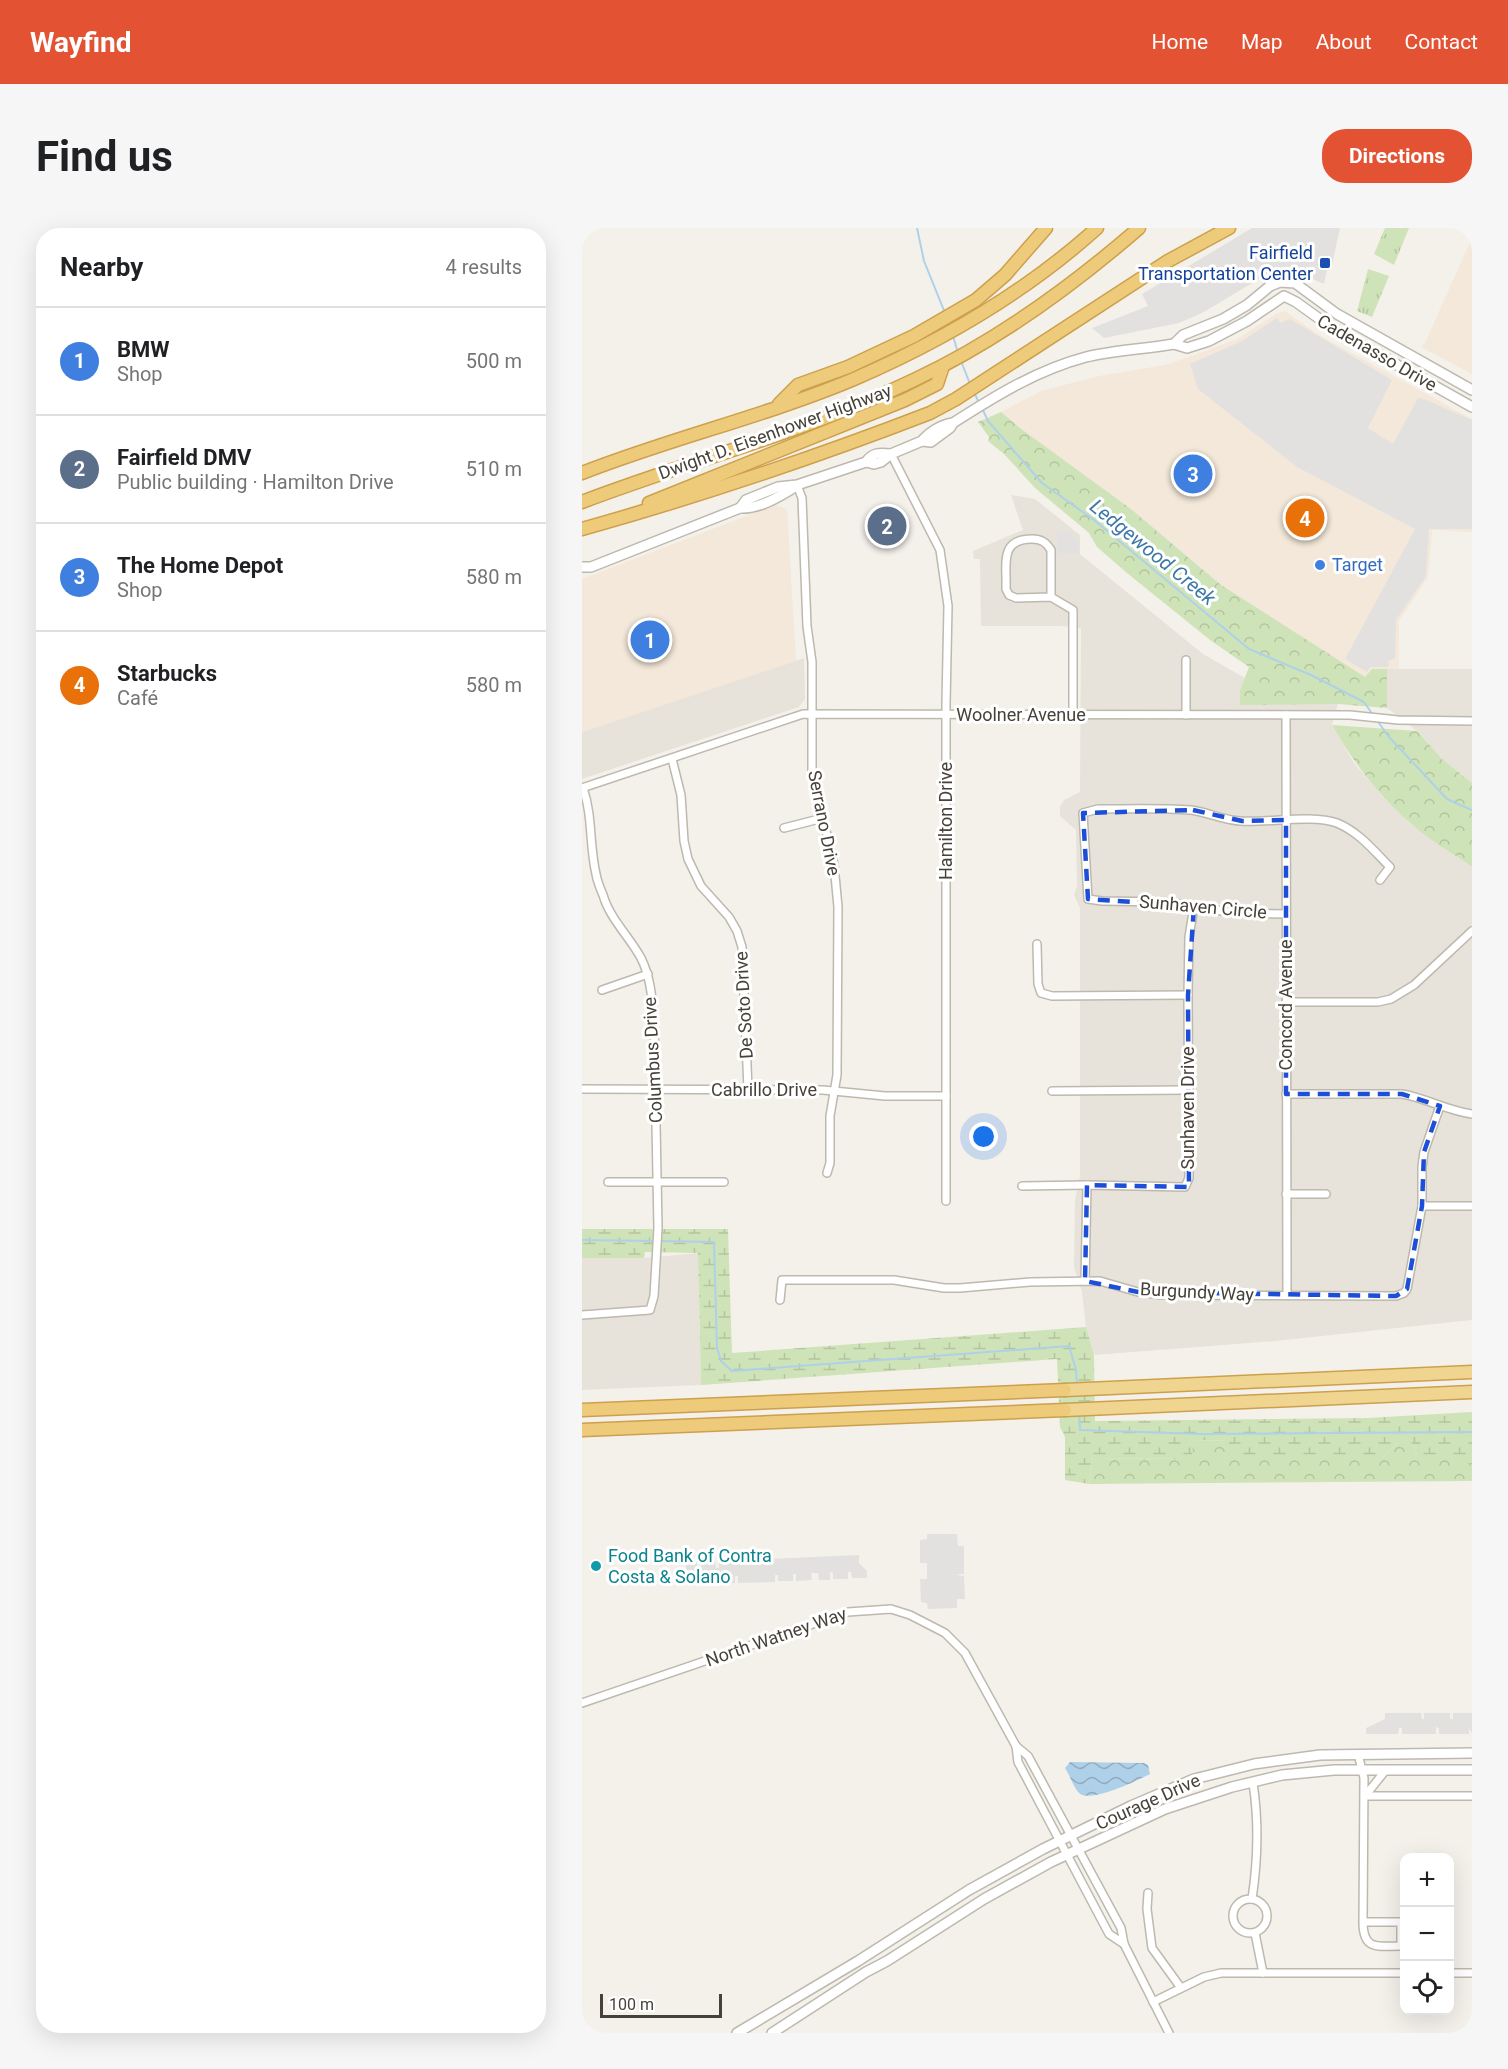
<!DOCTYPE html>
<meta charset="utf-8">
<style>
:root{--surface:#fff;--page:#f6f6f6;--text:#202124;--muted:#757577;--line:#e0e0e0;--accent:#e25233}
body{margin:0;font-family:Roboto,sans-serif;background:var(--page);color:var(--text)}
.controls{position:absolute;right:18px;bottom:18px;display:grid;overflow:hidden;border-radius:12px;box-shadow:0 6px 24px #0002}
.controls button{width:54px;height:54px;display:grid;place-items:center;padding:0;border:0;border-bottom:2px solid var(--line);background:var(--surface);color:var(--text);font:30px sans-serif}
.scale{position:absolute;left:18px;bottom:15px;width:122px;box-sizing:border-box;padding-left:6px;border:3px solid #474239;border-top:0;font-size:16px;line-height:21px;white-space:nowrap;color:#474239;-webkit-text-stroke:4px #fff;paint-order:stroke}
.you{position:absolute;left:402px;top:909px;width:21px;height:21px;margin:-15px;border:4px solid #fff;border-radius:50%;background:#1a73e8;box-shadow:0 0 0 9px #1a73e833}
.badge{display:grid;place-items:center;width:39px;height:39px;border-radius:50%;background:var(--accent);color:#fff;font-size:20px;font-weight:700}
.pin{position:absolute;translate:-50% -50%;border:3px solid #fff;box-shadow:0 2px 6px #0006}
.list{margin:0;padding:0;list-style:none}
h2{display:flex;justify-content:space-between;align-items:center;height:78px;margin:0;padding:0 24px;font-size:26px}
h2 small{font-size:20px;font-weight:400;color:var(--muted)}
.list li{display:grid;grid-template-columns:39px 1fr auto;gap:18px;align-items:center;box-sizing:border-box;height:108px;padding:0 24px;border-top:2px solid var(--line)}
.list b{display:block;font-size:22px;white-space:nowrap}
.list p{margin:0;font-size:20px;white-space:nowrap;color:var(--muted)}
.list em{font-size:20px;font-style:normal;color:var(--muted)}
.icon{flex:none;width:33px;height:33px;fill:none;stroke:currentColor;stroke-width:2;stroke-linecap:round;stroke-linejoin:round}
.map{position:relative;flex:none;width:890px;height:1805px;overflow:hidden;border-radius:24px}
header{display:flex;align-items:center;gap:36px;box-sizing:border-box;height:84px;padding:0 30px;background:var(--accent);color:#fff}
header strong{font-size:28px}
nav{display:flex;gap:33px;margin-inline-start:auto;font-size:21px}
.intro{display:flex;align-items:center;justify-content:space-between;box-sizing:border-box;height:144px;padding:0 36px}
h1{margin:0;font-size:42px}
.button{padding:15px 27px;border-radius:24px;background:var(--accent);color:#fff;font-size:21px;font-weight:700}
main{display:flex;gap:36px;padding:0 36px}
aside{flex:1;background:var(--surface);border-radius:24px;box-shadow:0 6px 24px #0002}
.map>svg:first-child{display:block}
.residential{fill:#e7e3da}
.commercial{fill:#f3e8d9}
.grass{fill:url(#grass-tufts)}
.forest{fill:url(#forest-crowns)}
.wetland{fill:url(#wetland-marsh)}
.parking{fill:#e3e1df}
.water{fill:url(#water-waves)}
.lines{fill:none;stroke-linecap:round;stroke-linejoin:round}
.stream{stroke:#afd0e9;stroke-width:2}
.minor-casing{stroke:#beb9ae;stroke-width:10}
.tertiary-casing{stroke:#beb9ae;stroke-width:12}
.trunk-casing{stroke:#cda04c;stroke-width:15}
.motorway-casing{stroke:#cda04c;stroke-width:15}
.minor{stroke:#fff;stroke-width:7}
.tertiary{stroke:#fff;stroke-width:9}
.trunk{stroke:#f0d590;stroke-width:12}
.motorway{stroke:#eecb7b;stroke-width:12}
.marked{fill:none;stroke:#1d4ed8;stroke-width:4.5;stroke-dasharray:12 8;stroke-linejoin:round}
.transit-dot{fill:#1a4fb4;stroke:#fff;stroke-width:2}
.shop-dot{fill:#3f7fe0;stroke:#fff;stroke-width:2}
.culture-dot{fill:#0f9aa8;stroke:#fff;stroke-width:2}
.labels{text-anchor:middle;stroke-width:6;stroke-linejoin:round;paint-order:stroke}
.transit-label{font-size:18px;fill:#164399;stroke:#fff;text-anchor:end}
.street-label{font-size:18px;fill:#474239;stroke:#fff}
.shop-label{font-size:18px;fill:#366cbe;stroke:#fff;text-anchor:start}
.culture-label{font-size:18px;fill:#0d838f;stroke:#fff;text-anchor:start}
.water-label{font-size:20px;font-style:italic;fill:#3e78a8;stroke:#fff}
</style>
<header>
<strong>Wayfind</strong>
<nav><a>Home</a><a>Map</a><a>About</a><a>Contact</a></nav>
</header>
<div class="intro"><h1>Find us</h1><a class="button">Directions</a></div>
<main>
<aside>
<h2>Nearby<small>4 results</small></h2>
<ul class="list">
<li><span class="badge" style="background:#3f7fe0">1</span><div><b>BMW</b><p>Shop</p></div><em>500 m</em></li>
<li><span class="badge" style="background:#5c6f8a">2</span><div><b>Fairfield DMV</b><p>Public building · Hamilton Drive</p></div><em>510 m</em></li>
<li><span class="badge" style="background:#3f7fe0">3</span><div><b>The Home Depot</b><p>Shop</p></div><em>580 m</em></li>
<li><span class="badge" style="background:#e8710a">4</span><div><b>Starbucks</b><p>Café</p></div><em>580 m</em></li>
</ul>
</aside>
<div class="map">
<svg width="890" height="1805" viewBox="0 0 890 1805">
<defs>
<pattern id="grass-tufts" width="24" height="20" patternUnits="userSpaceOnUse" patternTransform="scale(1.5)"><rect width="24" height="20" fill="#cfe3b8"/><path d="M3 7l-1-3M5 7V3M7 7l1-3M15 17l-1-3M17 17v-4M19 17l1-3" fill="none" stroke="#b3c49f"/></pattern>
<pattern id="forest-crowns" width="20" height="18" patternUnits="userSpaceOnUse" patternTransform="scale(1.5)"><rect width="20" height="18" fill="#cfe3b8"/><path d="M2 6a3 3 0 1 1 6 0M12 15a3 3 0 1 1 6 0" fill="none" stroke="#b3c49f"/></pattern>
<pattern id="wetland-marsh" width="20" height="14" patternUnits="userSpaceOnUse" patternTransform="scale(1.5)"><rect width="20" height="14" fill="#cfe3b8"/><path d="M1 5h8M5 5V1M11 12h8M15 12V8" fill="none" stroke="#b3c49f"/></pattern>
<pattern id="water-waves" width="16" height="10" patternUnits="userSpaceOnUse" patternTransform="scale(1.5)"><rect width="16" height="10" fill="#afd0e9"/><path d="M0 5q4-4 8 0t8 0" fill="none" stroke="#90aabe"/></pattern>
</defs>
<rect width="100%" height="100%" fill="#f4f1eb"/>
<!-- residential -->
<g class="residential">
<path d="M429 267 453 271 498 307V326L621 426 663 450 658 462V476H756L750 497 772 535 801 569 829 596 890 639V1092L693 1113 512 1127 504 1099 500 1064 492 1039 493 972 498 948V680L492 667 495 658 494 602 478 588V579L482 572 498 564 499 400 480 398H399L398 331H392L391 323 441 302Z"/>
<path d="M222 430 223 471 217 479 0 551V504Z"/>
<path d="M805 441H890V555L860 531 835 503 805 480Z"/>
<path d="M116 1025 119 1157 0 1162V1030H61Z"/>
</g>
<!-- commercial -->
<g class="commercial">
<path d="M890 10V146L839 119 843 115Z"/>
<path d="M703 83 737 107 890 191V304L850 302 846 349 817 393V441H790L783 449 678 383 639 357 549 281 438 200 419 184 459 163 517 148 583 137 610 128 655 111 694 86Z"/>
<path d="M193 277 205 281 214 433 0 504V351Z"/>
</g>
<!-- grass -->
<g class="grass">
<path d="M803 0H827L812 37 792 26Z"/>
<path d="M786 41 807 48 790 89 775 83Z"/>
</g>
<!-- forest -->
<g class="forest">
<path d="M419 184 438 200 549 281 639 357 783 449 790 441H805V480L756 476 658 477V462L667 439 628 412 545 345 515 319 507 305 453 260 422 226 406 213 407 209 396 194Z"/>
<path d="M750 497 835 503 860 531 890 555V639C878 630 864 622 851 613 808 582 776 543 750 497Z"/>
<path d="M610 1212 648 1213V1230H800L817 1214H829L836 1229H869L873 1236H890V1253L507 1256 511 1230 610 1231Z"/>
</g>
<!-- wetland -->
<path class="wetland" d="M0 1001H146L150 1125 504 1099 512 1127 513 1193 785 1190 890 1184V1236L872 1237 869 1229H836L829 1214H817L800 1230H647V1213L611 1212 610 1231 511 1230 507 1256 483 1252V1209L478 1199 475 1131 119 1157 116 1025 63 1024 62 1030H0Z"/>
<!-- parking -->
<g class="parking">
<path d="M670 0H758L750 37H746L742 56 709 42 698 43 697 39 620 85 597 95 522 110 510 100 566 78 560 66Z"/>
<path d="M695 90 698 95 708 91 810 152 786 200 811 216 836 170 842 171 890 192V301H847L844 348 814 392 813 431 807 432 806 439H788L785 444 763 431 833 301 715 239 616 161 608 136 660 113Z"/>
<path d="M475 303 491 304V310H497V326H476Z"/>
<path d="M345 1306H375L376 1318H382V1346H376V1347L382 1348 383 1371H375V1380L346 1381 345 1375 339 1374 338 1351H345V1335H338V1312L345 1311Z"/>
<path d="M277 1327V1335L285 1343V1350H270L269 1344H266V1351H251V1345L248 1344V1352H237L236 1345H229L230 1352 214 1353V1346H211V1353H196V1347H193V1354L156 1355V1348H153V1355L138 1356 137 1349H134V1356L118 1357V1350L104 1341V1334H115V1341L119 1340 118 1334 133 1333 134 1340H137V1333Z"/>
<path d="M803 1485H839L840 1491H842V1485H868V1491H871V1485H890V1505L887 1500V1506H857V1500L854 1499V1506H820V1500H817L816 1506H784V1500L803 1491Z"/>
</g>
<!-- water -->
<path class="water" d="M488 1534 562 1535 566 1537 568 1546C556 1552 508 1576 497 1565 492 1560 488 1548 483 1540Z"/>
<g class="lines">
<!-- stream -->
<g class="stream">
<path d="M335 0 342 33 363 85"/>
<path d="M371 108 376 125"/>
<path d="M379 133 388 156"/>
<path d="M392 164 397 175"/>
<path d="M400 180 406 193 460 255 512 292 667 421 729 447 782 474 791 487"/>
<path d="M794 491 807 509 865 571 890 582"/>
<path d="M0 1012 72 1013"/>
<path d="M78 1013 132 1014 135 1120 139 1133 150 1143 487 1118 494 1142 495 1158"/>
<path d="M497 1184 498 1202 620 1206 890 1204"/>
</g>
<defs>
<g id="minor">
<path d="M309 226 358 322 366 378 364 476V973"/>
<path d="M215 257 220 270 225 398 230 434V543L252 637 256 679 255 847 248 888V935L245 945"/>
<path d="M469 369 434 370 427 367 424 361C425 336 417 311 450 311 459 311 464 314 469 322V369L491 382V487"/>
<path d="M604 487V432"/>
<path d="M704 487 705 1067"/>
<path d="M90 531 99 567 102 613 106 631 119 658 147 689 155 703 160 719 166 861"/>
<path d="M0 560 221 486 768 487 816 492 890 493"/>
<path d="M202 600 241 590"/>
<path d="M704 686 652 685 586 674 520 673 506 671 501 585 516 581C547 581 578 580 609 582 625 584 641 592 658 593 686 595 730 586 755 595 777 604 792 623 808 639L798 652"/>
<path d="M455 716 456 756 459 765 470 768 606 767"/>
<path d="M20 762 66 746"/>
<path d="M704 774H796L809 771 832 757 890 703"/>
<path d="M0 861 241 862 303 868H364"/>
<path d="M470 863 607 862"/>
<path d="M704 866H820C844 870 866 883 890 886"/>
<path d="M26 954H142"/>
<path d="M440 958 505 957"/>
<path d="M704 966H744"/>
<path d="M840 978H890"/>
<path d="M503 1053 505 957 603 959 607 950 606 767 607 709 612 678"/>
<path d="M198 1072 200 1052H312L362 1060H378L448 1054 518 1053 556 1064 580 1067 814 1068 822 1065 825 1061 840 978V939L842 924 858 878"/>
<path d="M0 1087 68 1082 72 1068 76 1000 72 793C70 771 69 750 59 730 47 708 28 691 21 667 18 660 15 653 14 646 7 616 11 589 1 560"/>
<path d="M0 1475 266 1384 309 1381 328 1387 363 1405 383 1425 434 1518 446 1528 539 1700 542 1716 587 1805"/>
<path d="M434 1518 436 1534 527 1706 542 1716"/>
<path d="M776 1526 782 1550 781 1694C781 1723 796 1718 819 1718V1694H781"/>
<path d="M783 1568H890"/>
<path d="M783 1568 803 1543"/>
<path d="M566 1665 565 1681 570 1720 599 1760"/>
<circle cx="668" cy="1688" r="17"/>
<path d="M670 1671C676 1631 677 1594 671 1555"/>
<path d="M673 1705 681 1745"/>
<path d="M868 1745H890"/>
<path d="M571 1774 622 1749 639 1745H822"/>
</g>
<g id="tertiary">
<path d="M592 116 601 107 641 91 665 77 688 58 698 54 713 55 755 86 890 162"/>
<path d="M340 213C347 204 359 197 371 195"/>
<path d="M284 234C291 224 298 225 309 226"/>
<path d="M158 280 164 272 196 259 215 257 284 234 292 236 299 234 309 226 340 213 349 214 368 200 371 195C413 168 455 142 504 129 533 122 563 121 592 116L605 120 627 113 665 93 702 68 714 74 753 102 890 179"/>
<path d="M0 339H9L158 280C177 281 197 269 213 259"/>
<path d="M155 1805 276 1733 387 1662 461 1621 549 1578 612 1551 672 1536 738 1527 890 1525"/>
<path d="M190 1805 284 1744 305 1733 402 1671 469 1634 583 1581 650 1559 700 1547 752 1542H890"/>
</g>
<g id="trunk">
<path d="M483 1162 890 1144"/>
<path d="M483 1182 890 1164"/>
</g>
<g id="motorway">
<path d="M197 176 216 157 266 139 332 108 394 72 423 47 464 0"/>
<path d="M0 245C89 210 184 188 272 151 360 113 444 64 515 0"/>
<path d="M0 274C110 232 226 203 332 152 415 113 488 60 557 0"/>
<path d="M67 275 323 172 355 156 361 138"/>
<path d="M0 301C118 268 234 229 348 185L374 171 586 33 647 0"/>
<path d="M0 1182 483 1162"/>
<path d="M0 1202 483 1182"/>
</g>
</defs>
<!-- minor casing -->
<use href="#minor" class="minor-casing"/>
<!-- tertiary casing -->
<use href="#tertiary" class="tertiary-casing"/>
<!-- trunk casing -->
<use href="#trunk" class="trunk-casing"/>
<!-- motorway casing -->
<use href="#motorway" class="motorway-casing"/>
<!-- minor -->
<use href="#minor" class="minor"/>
<!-- tertiary -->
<use href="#tertiary" class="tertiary"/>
<!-- trunk -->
<use href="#trunk" class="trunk"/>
<!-- motorway -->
<use href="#motorway" class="motorway"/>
</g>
<!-- marked area -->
<path class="marked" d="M611 582 660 593 704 592V866H820L858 878 842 924 840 978 825 1061 814 1068 556 1064 503 1053 505 957 607 959 606 767 612 678 506 671 501 585Z"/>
<!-- markers -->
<rect class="transit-dot" x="737" y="29" width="12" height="12" rx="3"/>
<circle class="shop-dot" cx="738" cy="337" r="6"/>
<circle class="culture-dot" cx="14" cy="1338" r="6"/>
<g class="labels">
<!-- transit labels -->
<g class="transit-label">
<text x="731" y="31">Fairfield<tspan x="731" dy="21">Transportation Center</tspan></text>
</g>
<!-- street labels -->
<g class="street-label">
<text transform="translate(795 125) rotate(30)" y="6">Cadenasso Drive</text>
<text transform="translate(193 204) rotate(-20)" y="6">Dwight D. Eisenhower Highway</text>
<text x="439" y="493">Woolner Avenue</text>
<text transform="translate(364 593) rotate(-90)" y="6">Hamilton Drive</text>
<text transform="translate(242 595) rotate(79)" y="6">Serrano Drive</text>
<text transform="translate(621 679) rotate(5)" y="6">Sunhaven Circle</text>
<text transform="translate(162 777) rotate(-93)" y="6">De Soto Drive</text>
<text transform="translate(704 777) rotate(-90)" y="6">Concord Avenue</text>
<text transform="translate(71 832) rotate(-93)" y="6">Columbus Drive</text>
<text x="182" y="868">Cabrillo Drive</text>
<text transform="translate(606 880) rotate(-90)" y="6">Sunhaven Drive</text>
<text transform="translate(615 1064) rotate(3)" y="6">Burgundy Way</text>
<text transform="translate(194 1409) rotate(-19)" y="6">North Watney Way</text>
<text transform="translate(566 1574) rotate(-24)" y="6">Courage Drive</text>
</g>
<!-- shop labels -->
<g class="shop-label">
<text x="750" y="343">Target</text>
</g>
<!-- culture labels -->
<g class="culture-label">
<text x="26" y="1334">Food Bank of Contra<tspan x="26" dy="21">Costa &amp; Solano</tspan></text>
</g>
<!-- water labels -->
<g class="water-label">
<text transform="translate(571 324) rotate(39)" y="7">Ledgewood Creek</text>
</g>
</g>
</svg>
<div class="controls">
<button>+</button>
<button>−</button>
<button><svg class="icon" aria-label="locate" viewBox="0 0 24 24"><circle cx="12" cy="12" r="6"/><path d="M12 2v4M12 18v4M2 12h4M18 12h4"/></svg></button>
</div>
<div class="scale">100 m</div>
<div class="you"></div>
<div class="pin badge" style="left:68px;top:412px;background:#3f7fe0">1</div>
<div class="pin badge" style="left:305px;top:298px;background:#5c6f8a">2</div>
<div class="pin badge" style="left:611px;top:246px;background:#3f7fe0">3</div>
<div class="pin badge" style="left:723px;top:290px;background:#e8710a">4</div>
</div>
</main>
